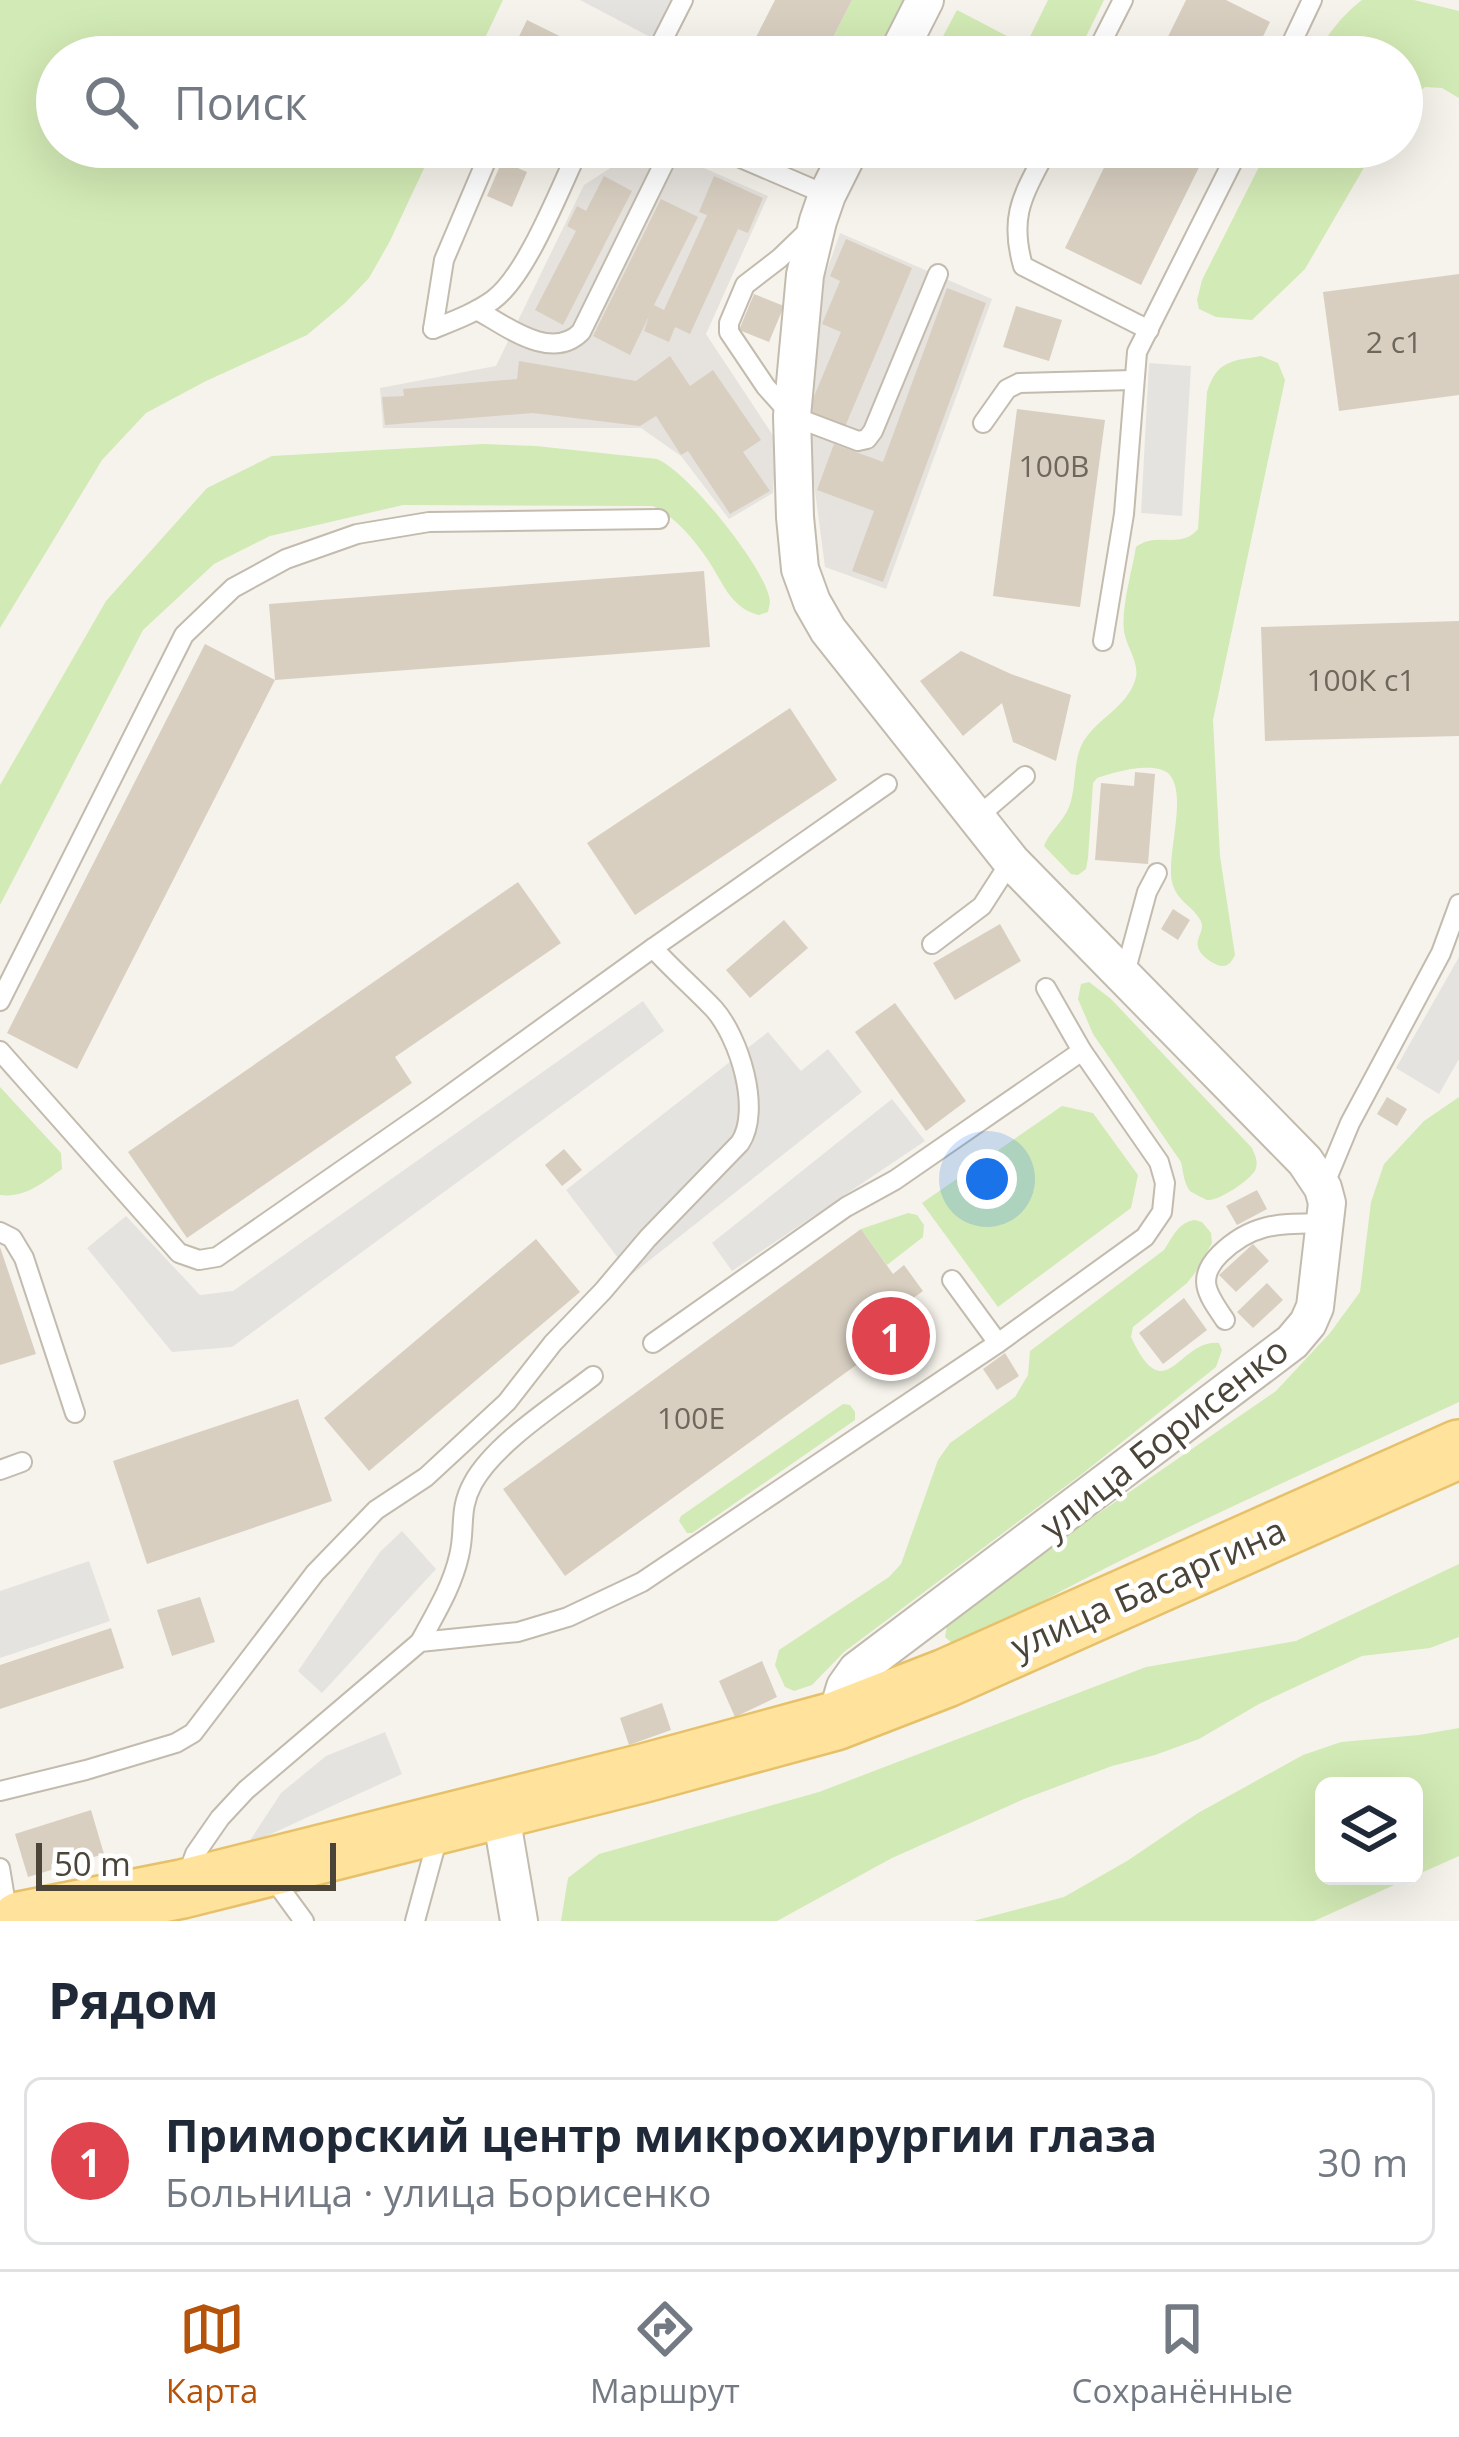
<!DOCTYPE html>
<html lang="ru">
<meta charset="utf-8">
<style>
:root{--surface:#fff;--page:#f2f2f3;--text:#1f2937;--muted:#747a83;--line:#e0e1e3;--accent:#b45309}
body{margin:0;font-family:"Open Sans",sans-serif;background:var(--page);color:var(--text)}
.controls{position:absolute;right:36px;bottom:36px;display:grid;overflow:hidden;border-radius:18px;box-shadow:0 12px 48px #0002}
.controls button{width:108px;height:108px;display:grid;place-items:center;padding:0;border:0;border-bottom:3px solid var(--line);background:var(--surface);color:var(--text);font:60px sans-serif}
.scale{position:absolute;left:36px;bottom:30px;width:300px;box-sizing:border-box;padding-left:12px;border:6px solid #4b4439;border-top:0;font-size:33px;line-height:42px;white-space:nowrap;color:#4b4439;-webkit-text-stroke:9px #fff;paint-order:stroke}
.you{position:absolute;left:987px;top:1179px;width:42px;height:42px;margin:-30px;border:9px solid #fff;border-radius:50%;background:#1a73e8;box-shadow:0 0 0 18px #1a73e833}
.badge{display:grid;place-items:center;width:78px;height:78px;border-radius:50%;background:var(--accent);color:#fff;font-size:39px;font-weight:700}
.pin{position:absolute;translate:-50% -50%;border:6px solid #fff;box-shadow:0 3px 12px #0006}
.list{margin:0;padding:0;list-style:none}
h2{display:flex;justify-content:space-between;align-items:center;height:156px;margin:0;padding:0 48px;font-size:51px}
h2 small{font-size:39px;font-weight:400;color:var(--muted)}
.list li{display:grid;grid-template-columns:78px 1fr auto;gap:36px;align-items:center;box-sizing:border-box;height:168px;margin:0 24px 24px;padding:0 24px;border:3px solid var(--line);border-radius:18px}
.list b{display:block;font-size:45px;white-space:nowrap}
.list p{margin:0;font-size:39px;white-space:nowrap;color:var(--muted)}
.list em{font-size:39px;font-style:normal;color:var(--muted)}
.icon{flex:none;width:66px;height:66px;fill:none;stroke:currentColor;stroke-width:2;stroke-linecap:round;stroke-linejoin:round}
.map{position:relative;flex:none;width:1459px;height:1921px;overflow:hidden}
.search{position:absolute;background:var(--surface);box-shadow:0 12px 48px #0002;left:36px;right:36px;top:36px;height:132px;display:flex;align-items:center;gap:30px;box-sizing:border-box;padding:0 42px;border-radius:66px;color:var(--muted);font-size:45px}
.sheet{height:348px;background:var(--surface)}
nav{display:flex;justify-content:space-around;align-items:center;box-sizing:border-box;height:168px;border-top:3px solid var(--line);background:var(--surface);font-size:33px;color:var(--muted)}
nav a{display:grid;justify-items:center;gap:6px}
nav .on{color:var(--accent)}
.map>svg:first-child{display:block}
.industrial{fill:#e6e2dd}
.green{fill:#d2eab5;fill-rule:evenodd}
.parking{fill:#e5e3e0}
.building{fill:#d8cfc1}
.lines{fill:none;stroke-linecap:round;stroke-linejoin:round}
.lane-casing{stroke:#c2bbae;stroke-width:22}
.street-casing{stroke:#c2bbae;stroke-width:40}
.primary-casing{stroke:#e6c16a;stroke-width:62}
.lane{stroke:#fff;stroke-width:18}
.street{stroke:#fff;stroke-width:36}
.primary{stroke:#ffe39c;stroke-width:57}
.labels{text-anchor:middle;stroke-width:9;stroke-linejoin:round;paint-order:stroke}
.number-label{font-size:30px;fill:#6e675b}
.street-label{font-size:36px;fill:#4b4439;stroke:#fff}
</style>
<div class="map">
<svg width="1459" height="1921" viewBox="0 0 1459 1921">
<rect width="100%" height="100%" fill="#f6f3ec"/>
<!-- industrial -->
<g class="industrial">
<path d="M643 147H656L768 196 706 334 776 440 773 493 729 519 681 456 641 428H383L380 388 496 366 584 185Z"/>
<path d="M840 233 992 299 886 589 825 567 805 415 823 282Z"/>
</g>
<!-- green -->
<g class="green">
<path d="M0 0H503L476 57H57V147H434L390 241 369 278 345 303 307 335 206 381 146 413 102 460 0 628Z"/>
<path d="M852 0H906L877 57H823Z"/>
<path d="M1048 0H1104L1076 57H1020Z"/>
<path d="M1362 0H1414L1459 11V98L1442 88 1425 87 1402 107V57H1315C1328 34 1341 16 1362 0Z"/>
<path d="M957 10 1009 37 999 57H932Z"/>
<path d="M1269 147H1376L1305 269 1252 320 1216 317 1199 309 1197 300 1202 280Z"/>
<path d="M1261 356 1278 363 1285 380 1213 720 1220 856 1235 955C1228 970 1220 968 1207 959 1185 941 1210 933 1199 918 1190 904 1177 901 1172 882 1166 854 1189 793 1168 773 1153 761 1113 772 1097 778L1093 783 1088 858 1086 869 1078 875 1071 874 1044 846C1049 832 1063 822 1069 807 1078 784 1071 755 1088 735 1103 716 1130 703 1136 677 1139 662 1126 646 1124 631 1121 608 1132 571 1136 547 1156 531 1181 550 1198 529L1207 392C1217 360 1232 361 1261 356Z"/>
<path d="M483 444 536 446 657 459C688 472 758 560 768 593 771 602 770 602 768 612L759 615C730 608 723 582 708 560 693 538 676 518 653 506L403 505 270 536 214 564 143 630 0 905V785L106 601 207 488 272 456Z"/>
<path d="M1089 982 1111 999 1252 1148C1255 1155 1258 1160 1256 1168 1254 1178 1219 1201 1208 1200 1206 1200 1191 1192 1190 1191 1184 1184 1183 1171 1181 1162L1093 1034 1078 999 1081 984Z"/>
<path d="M0 1087 61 1153 62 1169C42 1183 26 1198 0 1195Z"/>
<path d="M1459 1097V1402C1293 1479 1125 1551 968 1643L953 1644 945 1637 947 1626 973 1600 1276 1391 1330 1333 1360 1292 1371 1202 1384 1164 1424 1121Z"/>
<path d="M1062 1106 1093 1113 1138 1175 1131 1208 998 1307 922 1203Z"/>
<path d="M908 1213 917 1215 924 1225 923 1237 887 1265 861 1229Z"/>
<path d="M1195 1220 1202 1222 1211 1233 1212 1243 1195 1273 1187 1283 1133 1327 1131 1337C1166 1412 1178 1339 1219 1343L1222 1350 1216 1367 1082 1474 844 1652 812 1685 794 1691 785 1687 775 1665 779 1650 889 1577 901 1564 938 1460 950 1443 1015 1397 1028 1375 1030 1351 1164 1250C1173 1237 1178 1222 1195 1220Z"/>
<path d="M843 1404 850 1405 855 1412V1420L692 1533H687L679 1521 681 1516Z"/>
<path d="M1459 1564V1637L1430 1648 1362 1656 1259 1704 1199 1739 1155 1755 1112 1766 1024 1799 892 1858 777 1921H561L568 1878 599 1854 819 1792 1146 1667 1296 1641Z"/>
<path d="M1459 1728V1856L1314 1921H973L1064 1897 1127 1861 1198 1813 1303 1755 1341 1742 1419 1735ZM1324 1786H1414V1876H1324Z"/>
</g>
<!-- parking -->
<g class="parking">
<path d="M580 0H674L654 39Z"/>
<path d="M1149 363 1191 366 1182 516 1141 513Z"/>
<path d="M1459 957V1059L1439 1094 1396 1068Z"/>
<path d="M643 1001 664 1031 232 1347 172 1352 87 1248 126 1216 200 1295 233 1291Z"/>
<path d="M768 1032 801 1071 828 1049 862 1092 631 1275 566 1190Z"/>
<path d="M892 1099 925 1141 732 1271 712 1243Z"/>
<path d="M402 1531 436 1569 322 1693 298 1671 380 1552Z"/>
<path d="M89 1561 110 1621 0 1658V1591Z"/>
<path d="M385 1732 402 1774 247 1845 281 1793 326 1756Z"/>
</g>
<!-- building -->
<g class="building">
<path d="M775 0H852L823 57H746Z"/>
<path d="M1186 0H1226L1270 22 1253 57H1158Z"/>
<path d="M527 20 602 57H509Z"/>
<path d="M1114 147H1209L1141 285 1065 248Z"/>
<path d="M502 161 527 172 512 207 487 196Z"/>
<path d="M604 176 632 191 563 325 535 310 576 231 567 226 577 206 586 211Z"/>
<path d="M714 176 763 198 748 233 738 229 690 334 675 327 669 342 644 331 649 316 630 355 593 336 661 199 698 217 654 305 664 310 707 215 699 212Z"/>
<path d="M846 239 912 268 844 429 807 413 841 332 822 324 840 281 830 276Z"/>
<path d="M1459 274V395L1339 411 1323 292Z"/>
<path d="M947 288 986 303 883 582 852 571 874 511 817 490 834 444 883 462Z"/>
<path d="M754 294 784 306 769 342 739 330Z"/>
<path d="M1016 306 1062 320 1049 361 1003 347Z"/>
<path d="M670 356 690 386 713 370 761 440 743 452 770 491 730 514 688 451 681 455 656 416 640 426 533 413 385 425 382 397 404 396 403 389 517 379 519 361 636 381Z"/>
<path d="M1017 409 1105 420 1080 607 993 596Z"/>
<path d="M704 571 710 647 275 680 77 1069 7 1033 205 644 275 680 269 604Z"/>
<path d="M1459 621V736L1265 741 1261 627Z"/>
<path d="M961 651 1011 674 1071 695 1056 761 1013 742 1002 703 963 736 920 681Z"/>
<path d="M790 708 837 780 635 915 587 843Z"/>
<path d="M1135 772 1155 774 1148 864 1095 860 1101 783 1134 786Z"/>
<path d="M518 882 561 943 395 1057 412 1083 187 1238 128 1152Z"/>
<path d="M1173 909 1190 920 1178 940 1161 929Z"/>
<path d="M784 920 808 948 750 998 726 970Z"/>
<path d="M1000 924 1021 961 955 1000 933 963Z"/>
<path d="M895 1003 966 1101 926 1131 855 1032Z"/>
<path d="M1387 1097 1407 1109 1397 1126 1377 1114Z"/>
<path d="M564 1149 582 1170 562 1186 545 1165Z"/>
<path d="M1257 1190 1267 1209 1237 1225 1226 1206Z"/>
<path d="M861 1229 893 1274 904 1265 923 1291 912 1299 924 1316 565 1576 503 1489Z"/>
<path d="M536 1239 580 1292 369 1471 324 1418Z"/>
<path d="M1253 1244 1269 1261 1236 1292 1219 1275Z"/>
<path d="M0 1247 36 1354 0 1365Z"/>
<path d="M1267 1283 1283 1300 1253 1328 1237 1312Z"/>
<path d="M1184 1298 1207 1330 1163 1364 1139 1333Z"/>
<path d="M1005 1353 1019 1376 997 1390 983 1369Z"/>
<path d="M298 1399 332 1501 147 1564 113 1461Z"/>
<path d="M200 1597 215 1642 172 1656 157 1610Z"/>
<path d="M111 1628 124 1668 0 1709V1665Z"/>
<path d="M762 1661 777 1697 735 1717 719 1681Z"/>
<path d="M662 1703 671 1730 629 1745 620 1718Z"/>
<path d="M91 1810 104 1854 28 1877 15 1834Z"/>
</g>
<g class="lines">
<defs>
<g id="lane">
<path d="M654 57 683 0"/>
<path d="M1094 57 1123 0"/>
<path d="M1285 57 1312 0"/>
<path d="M715 147 827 195"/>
<path d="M1048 147C1025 193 1008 213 1023 266L1149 330"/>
<path d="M810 229 780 258 745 285 729 323V332L766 387 792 416 858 441 867 439 873 431 938 274"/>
<path d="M477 310C506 326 551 362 581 332L672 147"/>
<path d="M433 329C453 321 475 313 493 300 526 276 558 193 577 153L583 147"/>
<path d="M433 329 444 260 492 147"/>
<path d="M983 423 1007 389 1019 383 1133 380"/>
<path d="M1103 641 1124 514 1137 352 1240 147"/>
<path d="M975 819 1025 776"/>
<path d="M932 944 982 906 1011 861"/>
<path d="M653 948 887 784"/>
<path d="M1124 977 1147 892 1157 873"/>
<path d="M0 1001 184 635 233 588 286 559 357 534 429 522 659 519"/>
<path d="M0 1051 179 1253 199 1260 217 1257 433 1107 653 948C672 969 694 988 714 1009 739 1037 762 1110 740 1143L648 1238 603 1291 553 1343 507 1402 426 1477 376 1510 315 1573 193 1733 176 1743 86 1770 0 1791"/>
<path d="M1323 1188 1350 1123 1441 953 1459 904"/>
<path d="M0 1232 12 1238 24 1258 75 1413"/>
<path d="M952 1280 998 1343"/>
<path d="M1225 1320C1208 1295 1195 1279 1220 1254 1254 1221 1282 1224 1326 1223"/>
<path d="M653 1343 846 1207 895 1180 1082 1051"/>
<path d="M0 1470 22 1462"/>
<path d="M420 1642C435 1614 452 1587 459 1556 466 1528 458 1510 473 1483 495 1443 557 1404 593 1376"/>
<path d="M0 1868 8 1916"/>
<path d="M271 1876 304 1921"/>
<path d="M186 1879 195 1854 220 1818 246 1790 420 1642 518 1632 568 1617 642 1582 998 1343 1145 1237 1162 1212 1165 1183 1159 1162 1082 1051 1046 988"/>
<path d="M415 1921 439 1833"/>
</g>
<g id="street">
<path d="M896 57 925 0"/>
<path d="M835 1721 845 1687 857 1670 1292 1342 1308 1323 1315 1307 1327 1203 1323 1188 1305 1161 1011 861 828 630 812 602 800 569 795 517 792 416 805 275 818 221 827 195 851 147"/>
<path d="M500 1809 519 1921"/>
</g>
<path id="primary" d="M20 1921 182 1889 644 1773 835 1721 946 1678 1459 1449"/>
</defs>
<!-- lane casing -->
<use href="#lane" class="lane-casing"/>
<!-- street casing -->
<use href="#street" class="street-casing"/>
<!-- primary casing -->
<use href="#primary" class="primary-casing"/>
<!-- lane -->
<use href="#lane" class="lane"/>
<!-- street -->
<use href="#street" class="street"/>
<!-- primary -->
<use href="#primary" class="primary"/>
</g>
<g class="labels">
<!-- number labels -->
<g class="number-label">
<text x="1394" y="353">2 с1</text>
<text x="1054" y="477">100В</text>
<text x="1361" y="691">100К с1</text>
<text x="691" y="1429">100Е</text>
</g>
<!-- street labels -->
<g class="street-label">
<text transform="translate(1164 1438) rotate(-38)" y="13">улица Борисенко</text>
<text transform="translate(1148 1588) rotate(-24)" y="13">улица Басаргина</text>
</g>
</g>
</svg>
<div class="controls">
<button><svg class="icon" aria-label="layers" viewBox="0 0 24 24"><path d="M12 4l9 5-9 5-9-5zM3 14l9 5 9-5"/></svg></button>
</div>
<div class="scale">50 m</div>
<div class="you"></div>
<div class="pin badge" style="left:891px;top:1336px;background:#e0444e">1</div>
<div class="search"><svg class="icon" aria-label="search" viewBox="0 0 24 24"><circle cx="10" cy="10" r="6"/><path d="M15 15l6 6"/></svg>Поиск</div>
</div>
<section class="sheet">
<h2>Рядом<small></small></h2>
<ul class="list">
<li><span class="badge" style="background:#e0444e">1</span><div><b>Приморский центр микрохирургии глаза</b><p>Больница · улица Борисенко</p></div><em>30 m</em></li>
</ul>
</section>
<nav>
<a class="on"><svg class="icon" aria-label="map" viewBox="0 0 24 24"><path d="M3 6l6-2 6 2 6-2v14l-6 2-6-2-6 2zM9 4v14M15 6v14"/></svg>Карта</a>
<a><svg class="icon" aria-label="directions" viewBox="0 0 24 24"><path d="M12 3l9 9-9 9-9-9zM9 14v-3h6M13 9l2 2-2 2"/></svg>Маршрут</a>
<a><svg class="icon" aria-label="saved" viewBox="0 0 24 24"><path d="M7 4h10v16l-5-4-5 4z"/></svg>Сохранённые</a>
</nav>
